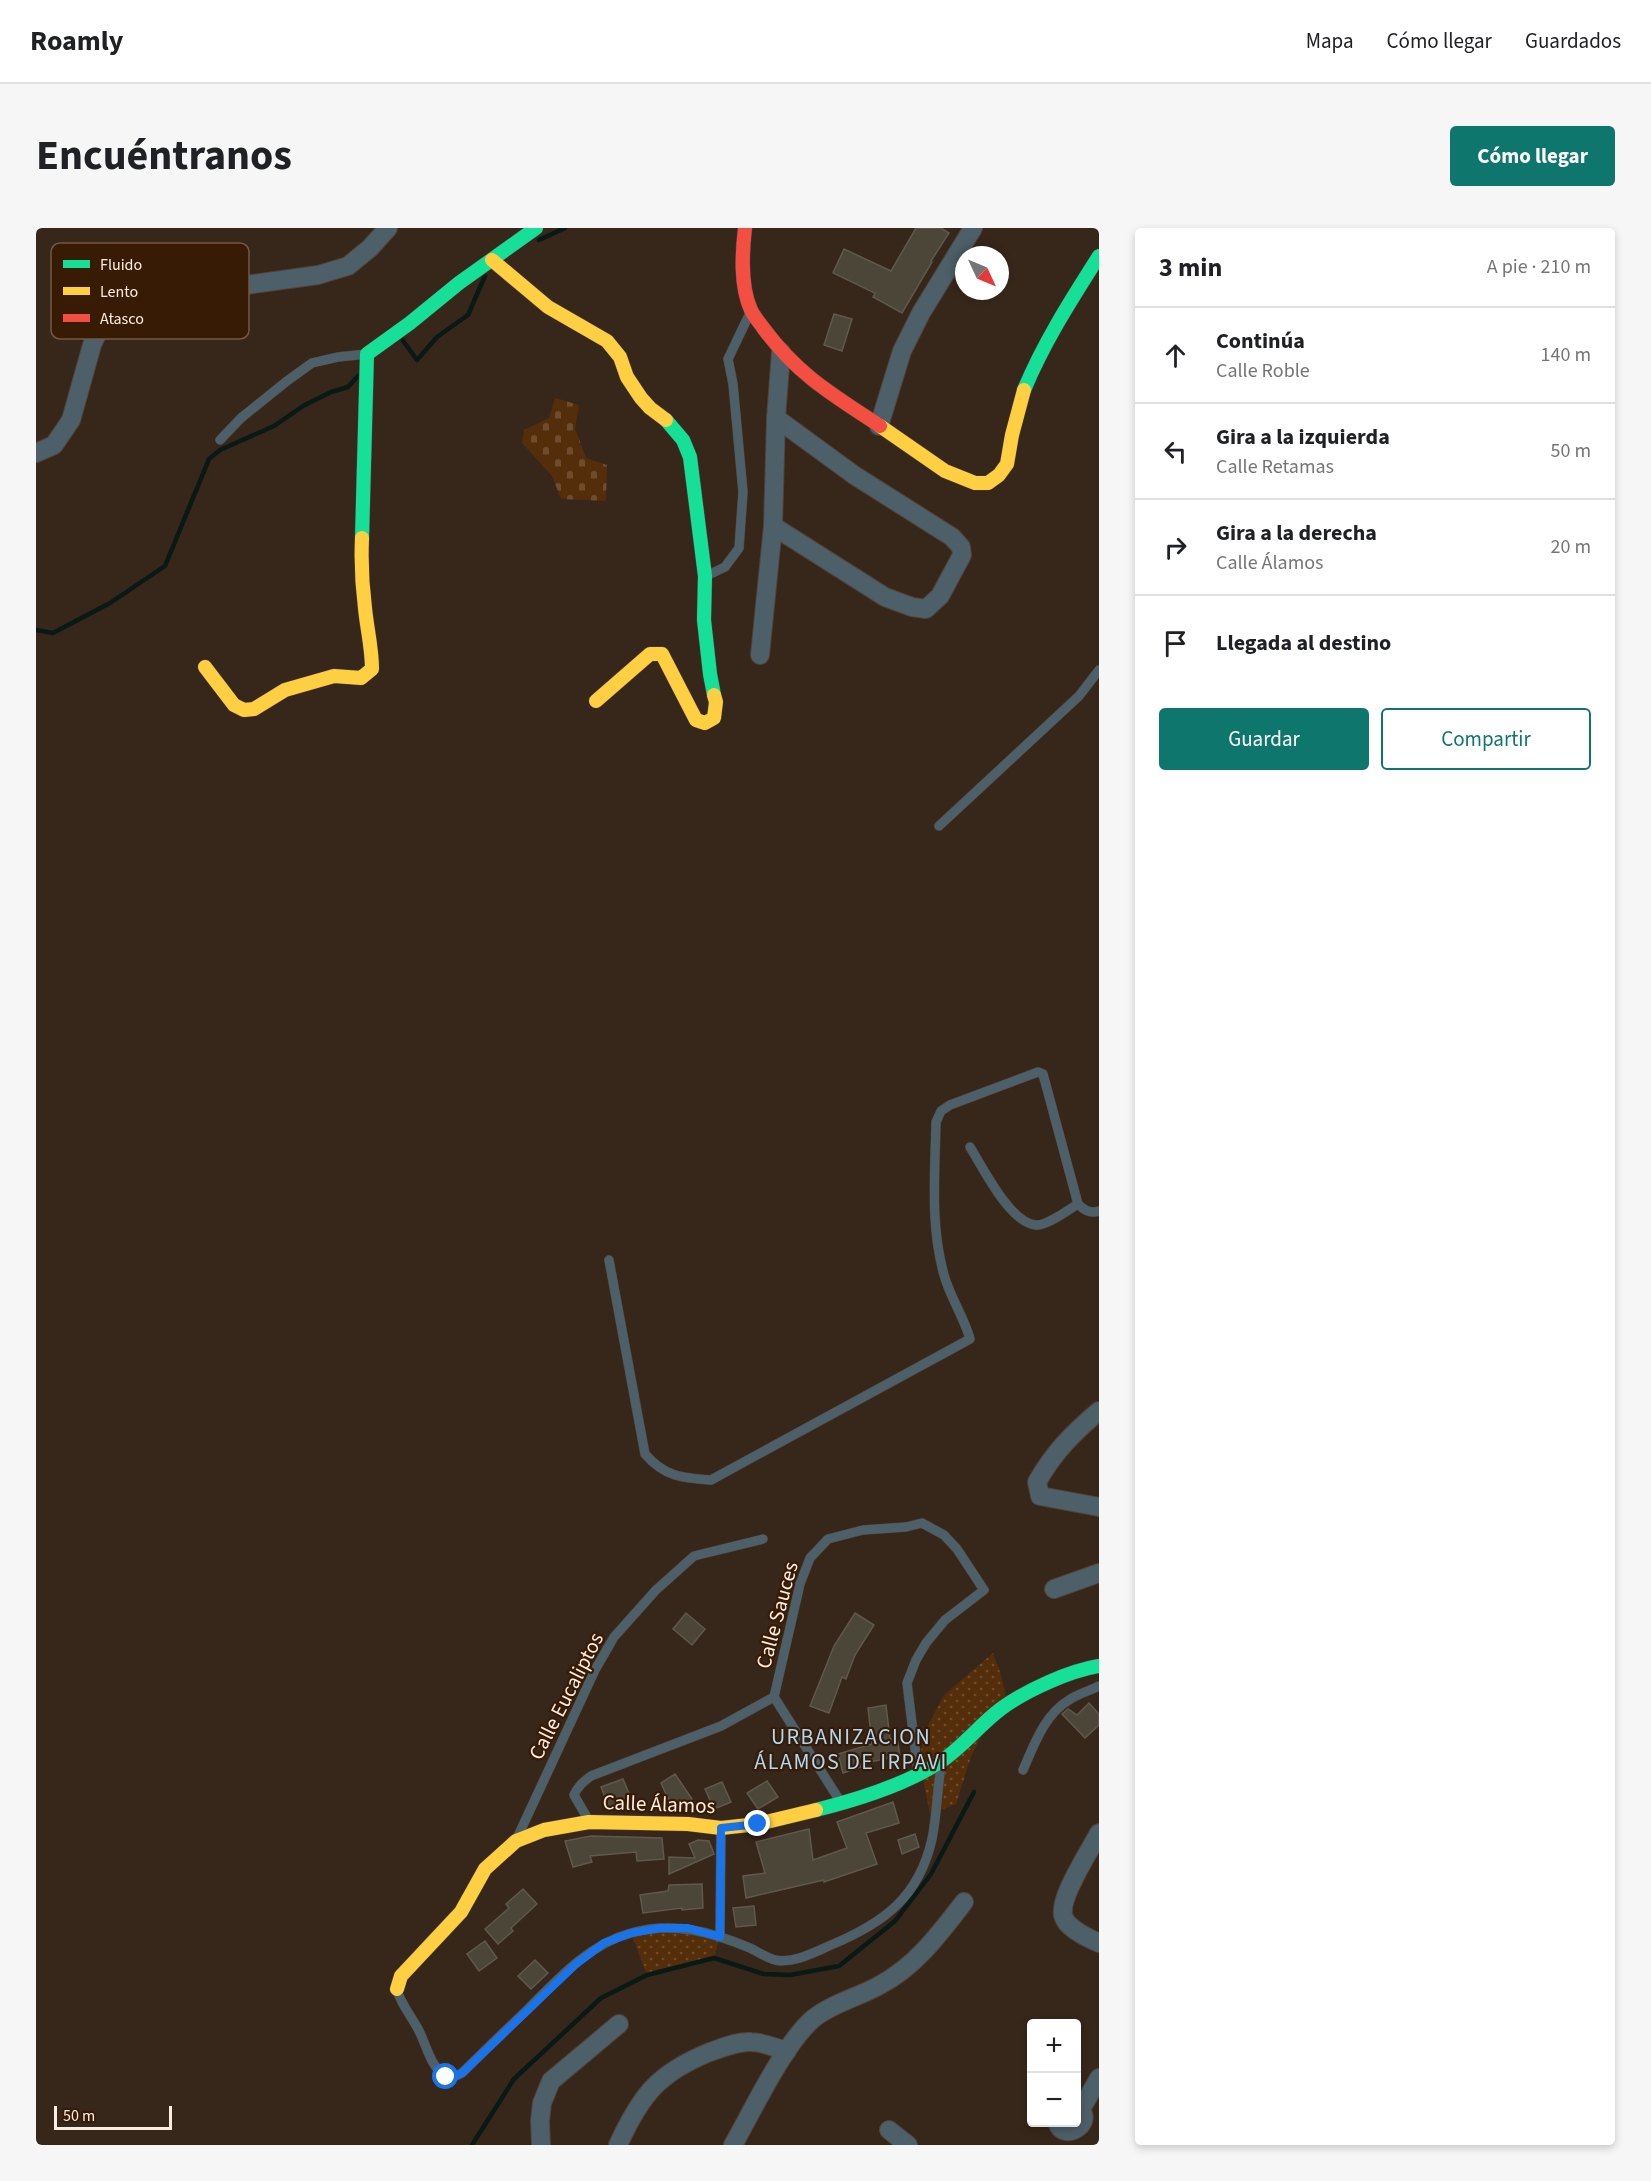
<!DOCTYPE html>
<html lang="es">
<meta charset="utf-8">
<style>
:root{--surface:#fff;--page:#f6f6f6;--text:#202124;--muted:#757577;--line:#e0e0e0;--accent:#0f766e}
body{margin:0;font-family:"Source Sans 3",sans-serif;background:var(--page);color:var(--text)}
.controls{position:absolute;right:18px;bottom:18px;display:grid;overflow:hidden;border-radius:6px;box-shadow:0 3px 9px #0003}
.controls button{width:54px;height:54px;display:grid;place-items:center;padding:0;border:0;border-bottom:2px solid var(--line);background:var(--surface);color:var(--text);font:30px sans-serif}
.compass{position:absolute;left:919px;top:18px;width:54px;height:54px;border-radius:50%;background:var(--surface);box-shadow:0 3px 9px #0003;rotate:134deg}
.scale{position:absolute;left:18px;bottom:15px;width:118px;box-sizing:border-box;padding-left:6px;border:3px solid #fcece1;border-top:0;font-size:16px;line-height:21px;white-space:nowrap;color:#fcece1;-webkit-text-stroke:4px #381b04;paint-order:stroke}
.stop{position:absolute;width:18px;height:18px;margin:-14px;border:4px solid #1a73e8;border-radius:50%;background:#fff}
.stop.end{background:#1a73e8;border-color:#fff;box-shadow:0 2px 6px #0008}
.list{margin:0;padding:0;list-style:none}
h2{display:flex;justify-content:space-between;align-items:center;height:78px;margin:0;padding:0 24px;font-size:26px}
h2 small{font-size:20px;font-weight:400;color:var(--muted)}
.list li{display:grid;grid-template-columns:39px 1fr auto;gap:18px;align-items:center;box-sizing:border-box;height:96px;padding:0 24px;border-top:2px solid var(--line)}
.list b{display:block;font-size:22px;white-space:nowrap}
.list p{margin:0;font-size:20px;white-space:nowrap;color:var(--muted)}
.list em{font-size:20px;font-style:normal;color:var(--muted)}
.actions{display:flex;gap:12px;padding:18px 24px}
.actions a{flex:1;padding:14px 0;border:2px solid var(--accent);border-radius:6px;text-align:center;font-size:21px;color:var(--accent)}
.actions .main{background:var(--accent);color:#fff}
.icon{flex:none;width:33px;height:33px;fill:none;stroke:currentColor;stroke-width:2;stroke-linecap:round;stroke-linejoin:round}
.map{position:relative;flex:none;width:1063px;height:1917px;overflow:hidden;border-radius:6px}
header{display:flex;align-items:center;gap:36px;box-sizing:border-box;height:84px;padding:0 30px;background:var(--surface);border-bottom:2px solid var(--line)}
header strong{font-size:28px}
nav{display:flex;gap:33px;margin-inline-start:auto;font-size:21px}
.intro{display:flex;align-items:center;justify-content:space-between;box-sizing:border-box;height:144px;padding:0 36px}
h1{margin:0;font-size:42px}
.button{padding:15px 27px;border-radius:6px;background:var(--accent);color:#fff;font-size:21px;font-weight:700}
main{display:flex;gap:36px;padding:0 36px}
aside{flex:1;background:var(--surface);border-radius:6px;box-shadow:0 3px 9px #0003}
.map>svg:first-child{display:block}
.cemetery{fill:url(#cemetery-stones)}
.park{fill:url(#park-dots)}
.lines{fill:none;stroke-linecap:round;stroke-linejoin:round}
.stream{stroke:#091915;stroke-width:4.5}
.building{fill:#4c4638;stroke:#5f584c;stroke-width:1.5}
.lane-casing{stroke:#504338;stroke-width:10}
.street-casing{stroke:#504338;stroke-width:20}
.fast-casing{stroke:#504338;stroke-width:15}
.slow-casing{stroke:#504338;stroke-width:15}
.jam-casing{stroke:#504338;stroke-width:15}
.lane{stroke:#4d5f68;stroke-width:9}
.street{stroke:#4d5f68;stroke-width:18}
.fast{stroke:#16e098;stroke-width:14}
.slow{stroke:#ffcf43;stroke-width:14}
.jam{stroke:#f24e42;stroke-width:14}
.route{stroke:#1a73e8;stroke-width:8}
.labels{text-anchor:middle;stroke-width:4.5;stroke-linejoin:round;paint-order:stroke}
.street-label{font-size:21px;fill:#fcece1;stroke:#381b04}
.neighbourhood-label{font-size:22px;letter-spacing:1.5px;fill:#aed9f6;stroke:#381b04}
.key{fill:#381b04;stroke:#735a46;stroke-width:1.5}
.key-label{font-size:16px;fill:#fcece1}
</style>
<header>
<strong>Roamly</strong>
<nav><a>Mapa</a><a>Cómo llegar</a><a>Guardados</a></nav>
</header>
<div class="intro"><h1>Encuéntranos</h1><a class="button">Cómo llegar</a></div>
<main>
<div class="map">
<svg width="1063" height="1917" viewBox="0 0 1063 1917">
<defs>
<pattern id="cemetery-stones" width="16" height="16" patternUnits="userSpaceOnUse" patternTransform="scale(1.5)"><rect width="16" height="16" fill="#542d0a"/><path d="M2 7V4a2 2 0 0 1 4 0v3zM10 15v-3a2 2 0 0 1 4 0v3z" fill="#6e4c2d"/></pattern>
<pattern id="park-dots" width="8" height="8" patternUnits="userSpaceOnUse" patternTransform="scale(1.5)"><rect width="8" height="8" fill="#542d0a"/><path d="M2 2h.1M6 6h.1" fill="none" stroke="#6e4c2d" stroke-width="1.8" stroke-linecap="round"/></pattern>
</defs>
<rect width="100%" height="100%" fill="#37261a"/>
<!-- cemetery -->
<path class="cemetery" d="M519 170 543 177 539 200 550 230 571 237 570 273 525 271 516 248 486 215 488 202 513 190Z"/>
<!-- park -->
<g class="park">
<path d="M957 1425 965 1447 971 1474 950 1498 935 1529 920 1576 894 1586 883 1531 890 1501 908 1467Z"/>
<path d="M623 1699 684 1709 678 1730 611 1747 595 1705Z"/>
</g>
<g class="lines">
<!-- stream -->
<g class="stream">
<path d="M503 12 529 0"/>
<path d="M365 110 381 132 401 109 432 87 449 48"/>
<path d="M0 402 17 405 74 375 129 338 173 231 184 222 238 198 267 178 295 164 312 159 322 148"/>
<path d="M436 1917 478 1851 565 1770 611 1747 678 1730 728 1746 754 1747 803 1738 859 1693 895 1646 938 1564"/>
</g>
</g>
<!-- building -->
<g class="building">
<path d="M880 0H905L913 5 895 33 896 34 866 85 837 69 839 65 797 45 808 21 855 43Z"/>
<path d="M798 86 816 91 806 123 788 117Z"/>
<path d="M650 1385 669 1401 656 1417 637 1401Z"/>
<path d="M819 1385 838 1397 819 1427 810 1451 806 1449 793 1485 774 1478 798 1418Z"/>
<path d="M1053 1475 1063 1486V1497L1049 1510 1026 1486 1032 1481 1041 1487Z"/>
<path d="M850 1477 854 1511 861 1510 864 1528 824 1536 825 1539 807 1545 802 1526 836 1516 832 1480Z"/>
<path d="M639 1546 656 1571 640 1581H637L625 1555Z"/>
<path d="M587 1551 595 1570 573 1579 565 1559Z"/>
<path d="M731 1553 742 1569 722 1581 711 1565Z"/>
<path d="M686 1554 695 1574 678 1581 669 1561Z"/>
<path d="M857 1574 863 1595 830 1605 841 1636 788 1654V1652L710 1670 707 1648 729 1645 720 1614 773 1601 777 1632 811 1620 801 1594Z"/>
<path d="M879 1606 883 1619 866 1626 862 1612Z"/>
<path d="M555 1608 626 1610 628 1631 601 1633 600 1624 554 1628 556 1634 537 1639 529 1613Z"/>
<path d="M662 1612 673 1613 678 1626 633 1646V1629L659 1630 653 1616Z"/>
<path d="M666 1656 667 1680 646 1682V1680L607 1685 604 1667 632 1663 633 1657Z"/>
<path d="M487 1661 501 1676 475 1700 477 1703 462 1716 449 1701 473 1680 470 1676Z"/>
<path d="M718 1678 720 1697 700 1699 697 1680Z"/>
<path d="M449 1713 461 1730 443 1743 431 1726Z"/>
<path d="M499 1732 512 1745 495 1761 482 1748Z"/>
</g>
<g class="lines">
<defs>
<g id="lane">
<path d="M184 212 205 190 251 153 276 135 302 129 331 126"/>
<path d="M670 348 689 339 703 320 707 264 697 156 692 131 714 85"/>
<path d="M903 598 1043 468 1063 442"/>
<path d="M934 919C947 940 974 995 1000 997 1011 998 1032 982 1042 976"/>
<path d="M573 1032 609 1226C629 1249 646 1250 675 1252L934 1111C928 1089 914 1069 908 1047 894 997 899 946 900 894L905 883 914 877 1002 844 1007 846 1042 976C1048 982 1054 986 1063 983"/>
<path d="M987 1542C998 1517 1008 1487 1033 1472 1042 1466 1053 1463 1063 1458"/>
<path d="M804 1573 738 1469 764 1356 774 1330 792 1311 827 1302 870 1299 886 1295 908 1307 921 1321 948 1362 909 1392 890 1415 880 1432 871 1455 882 1544"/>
<path d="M553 1593 538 1567C542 1558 547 1554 555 1548L685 1498 738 1469"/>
<path d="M482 1608 559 1442 578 1409 620 1362 658 1328 727 1311"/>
<path d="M684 1709 685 1602"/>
<path d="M361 1763C366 1777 375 1788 382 1801 390 1815 394 1838 408 1847 415 1852 419 1848 426 1845 447 1824 469 1803 491 1782 521 1752 553 1716 595 1705 637 1693 676 1704 714 1720 722 1724 731 1730 739 1732 757 1736 779 1724 795 1717 848 1695 883 1669 896 1611 901 1587 901 1562 905 1539"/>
</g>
<g id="street">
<path d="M843 198 866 123 885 85 937 0"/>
<path d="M0 225 18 217 35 192 56 117 65 97 87 83 166 63 282 47 312 38 334 20 352 0"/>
<path d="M737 298 849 369 876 379 890 381 904 368 926 327 925 319 916 309 818 247 740 190"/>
<path d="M724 427 737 298 740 190 745 124"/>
<path d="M1063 1183C1037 1205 1018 1224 1001 1254L1004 1268 1063 1279"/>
<path d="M1018 1361 1063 1345"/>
<path d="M1063 1605C1054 1622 1027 1664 1027 1682 1026 1686 1028 1691 1031 1695 1039 1704 1052 1710 1063 1715"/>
<path d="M1045 1881 1063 1850"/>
<path d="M1021 1894C1028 1917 1063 1891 1040 1880"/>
<path d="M853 1902 872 1917"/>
<path d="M505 1917 504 1893 506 1875 515 1853 583 1796"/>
<path d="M582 1917C605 1867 622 1845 674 1824 686 1820 702 1813 715 1814 726 1814 740 1820 751 1823"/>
<path d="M697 1917C717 1882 749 1814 778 1790 797 1775 823 1769 844 1757 880 1738 904 1705 928 1674"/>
</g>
<g id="fast">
<path d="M988 162C1008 114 1035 72 1063 28"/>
<path d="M630 192 647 212 654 229 669 348 668 392 674 446 678 467"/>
<path d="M326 310 331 126 374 95 423 55 500 0"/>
<path d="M780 1582C820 1572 869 1557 904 1534 927 1519 944 1496 966 1480 991 1462 1033 1443 1063 1438"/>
</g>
<g id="slow">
<path d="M456 32 512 79 571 113 584 129 591 149 605 170 614 180 630 192"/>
<path d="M844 198 909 243 939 255H952L963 247 971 236 976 207 988 162"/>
<path d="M169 439 198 477 208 482 218 481 249 462 298 448 325 450 336 441C336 420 331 401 329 380 326 357 325 333 326 310"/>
<path d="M560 473 614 426H626L660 492 669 495 678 490 680 474 678 467"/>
<path d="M361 1761 365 1748 425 1684 449 1641 480 1613 508 1602 553 1594 652 1596 685 1600 722 1596 780 1582"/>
</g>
<path id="jam" d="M709 0C706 26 704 58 715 82 718 89 724 95 728 101 762 147 797 167 844 198"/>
</defs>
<!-- lane casing -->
<use href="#lane" class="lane-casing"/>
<!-- street casing -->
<use href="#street" class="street-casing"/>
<!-- fast casing -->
<use href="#fast" class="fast-casing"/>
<!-- slow casing -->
<use href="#slow" class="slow-casing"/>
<!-- jam casing -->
<use href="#jam" class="jam-casing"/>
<!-- lane -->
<use href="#lane" class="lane"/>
<!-- street -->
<use href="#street" class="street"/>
<!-- fast -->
<use href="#fast" class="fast"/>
<!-- slow -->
<use href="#slow" class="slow"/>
<!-- jam -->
<use href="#jam" class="jam"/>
</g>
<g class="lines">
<!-- route -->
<path class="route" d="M410 1849 416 1850 426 1845 540 1736 568 1715 595 1705 623 1700H652L684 1709 685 1600 722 1596"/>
</g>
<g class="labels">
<!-- street labels -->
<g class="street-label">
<text transform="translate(741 1387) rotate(-75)" y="7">Calle Sauces</text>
<text transform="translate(530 1468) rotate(-63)" y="7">Calle Eucaliptos</text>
<text transform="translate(623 1576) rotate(2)" y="7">Calle Álamos</text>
</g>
<!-- neighbourhood labels -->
<g class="neighbourhood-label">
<text x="815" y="1516">URBANIZACION<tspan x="815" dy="25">ÁLAMOS DE IRPAVI</tspan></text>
</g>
</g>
<!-- legend -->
<rect x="15" y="15" width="198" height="96" rx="9" class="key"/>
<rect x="27" y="32" width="27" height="8" fill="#16e098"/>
<rect x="27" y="59" width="27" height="8" fill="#ffcf43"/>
<rect x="27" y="86" width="27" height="8" fill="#f24e42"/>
<g class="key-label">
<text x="64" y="42">Fluido</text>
<text x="64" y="69">Lento</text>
<text x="64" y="96">Atasco</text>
</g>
</svg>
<div class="controls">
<button>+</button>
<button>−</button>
</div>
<svg class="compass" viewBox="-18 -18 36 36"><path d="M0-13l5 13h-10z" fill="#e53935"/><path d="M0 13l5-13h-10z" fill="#757577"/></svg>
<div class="scale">50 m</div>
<div class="stop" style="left:410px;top:1849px"></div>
<div class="stop end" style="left:722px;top:1596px"></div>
</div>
<aside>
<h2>3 min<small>A pie · 210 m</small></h2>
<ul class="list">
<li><svg class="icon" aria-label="ahead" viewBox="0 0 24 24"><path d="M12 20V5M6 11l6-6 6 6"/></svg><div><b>Continúa</b><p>Calle Roble</p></div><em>140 m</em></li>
<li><svg class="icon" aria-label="left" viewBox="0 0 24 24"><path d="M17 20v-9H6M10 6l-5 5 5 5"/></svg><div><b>Gira a la izquierda</b><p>Calle Retamas</p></div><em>50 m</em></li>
<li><svg class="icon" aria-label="right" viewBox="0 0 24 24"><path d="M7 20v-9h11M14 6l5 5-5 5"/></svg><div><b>Gira a la derecha</b><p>Calle Álamos</p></div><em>20 m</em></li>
<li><svg class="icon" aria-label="arrive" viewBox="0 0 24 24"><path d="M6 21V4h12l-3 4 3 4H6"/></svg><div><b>Llegada al destino</b></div></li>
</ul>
<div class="actions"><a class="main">Guardar</a><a>Compartir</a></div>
</aside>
</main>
